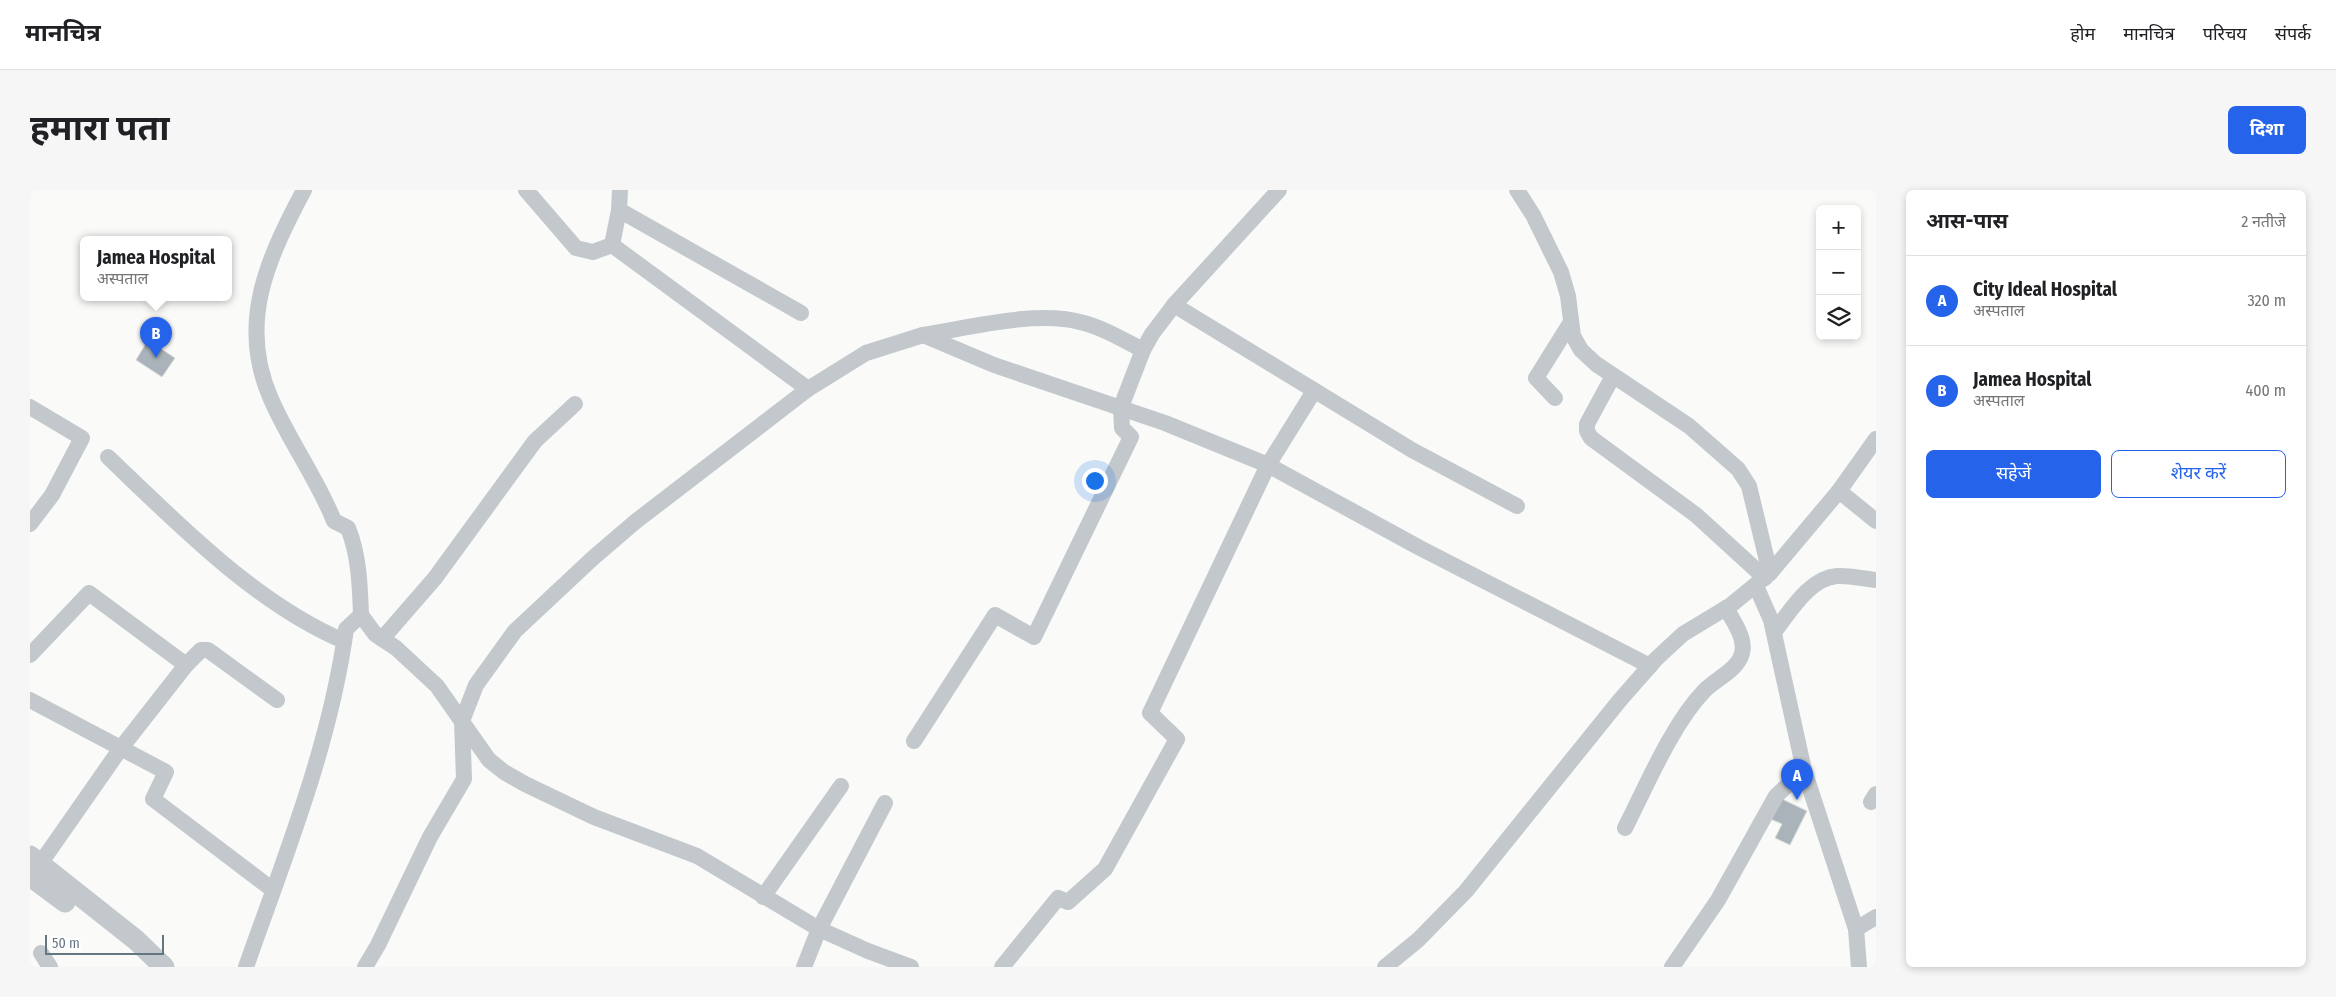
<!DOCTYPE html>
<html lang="hi">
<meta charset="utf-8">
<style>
:root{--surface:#fff;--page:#f6f6f6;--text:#202124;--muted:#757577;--line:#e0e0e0;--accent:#2563eb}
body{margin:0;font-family:"Fira Sans Condensed","Noto Sans Devanagari",sans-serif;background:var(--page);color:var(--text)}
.controls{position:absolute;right:15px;top:15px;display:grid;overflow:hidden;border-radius:8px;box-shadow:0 2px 8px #0003}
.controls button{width:45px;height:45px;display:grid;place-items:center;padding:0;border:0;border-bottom:1px solid var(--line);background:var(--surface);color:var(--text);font:25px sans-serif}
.scale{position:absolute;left:15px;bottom:12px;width:119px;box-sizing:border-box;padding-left:5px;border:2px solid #657683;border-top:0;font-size:14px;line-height:18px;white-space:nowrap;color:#657683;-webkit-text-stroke:4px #fff;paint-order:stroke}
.you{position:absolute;left:1064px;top:290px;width:18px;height:18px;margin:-12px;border:4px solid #fff;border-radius:50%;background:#1a73e8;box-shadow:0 0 0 8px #1a73e833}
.badge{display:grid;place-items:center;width:32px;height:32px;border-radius:50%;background:var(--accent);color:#fff;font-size:16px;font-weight:700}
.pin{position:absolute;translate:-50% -41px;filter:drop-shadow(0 1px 2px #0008)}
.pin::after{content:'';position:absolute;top:26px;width:18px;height:15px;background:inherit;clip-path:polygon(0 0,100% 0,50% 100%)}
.popup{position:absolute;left:50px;top:46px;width:152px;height:65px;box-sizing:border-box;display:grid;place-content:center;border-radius:8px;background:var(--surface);filter:drop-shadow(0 1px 4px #0005);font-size:16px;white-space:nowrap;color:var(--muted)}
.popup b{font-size:19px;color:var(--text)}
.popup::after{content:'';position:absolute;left:50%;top:100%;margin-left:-10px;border:10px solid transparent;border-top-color:var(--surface)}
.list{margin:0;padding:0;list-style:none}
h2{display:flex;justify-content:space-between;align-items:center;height:65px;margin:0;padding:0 20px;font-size:21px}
h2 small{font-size:16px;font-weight:400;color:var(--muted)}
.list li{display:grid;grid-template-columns:32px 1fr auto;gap:15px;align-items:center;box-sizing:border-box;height:90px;padding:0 20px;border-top:1px solid var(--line)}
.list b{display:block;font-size:19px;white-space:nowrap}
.list p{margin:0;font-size:16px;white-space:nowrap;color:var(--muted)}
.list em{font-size:16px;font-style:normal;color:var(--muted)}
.actions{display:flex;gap:10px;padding:15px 20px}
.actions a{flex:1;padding:11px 0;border:1px solid var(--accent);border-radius:8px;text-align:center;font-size:18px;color:var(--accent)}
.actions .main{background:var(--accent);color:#fff}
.icon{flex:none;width:28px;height:28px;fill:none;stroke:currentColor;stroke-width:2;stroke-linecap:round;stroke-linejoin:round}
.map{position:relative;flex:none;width:1846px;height:777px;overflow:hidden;border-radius:8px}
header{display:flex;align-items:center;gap:30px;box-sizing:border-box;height:70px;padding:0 25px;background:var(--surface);border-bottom:1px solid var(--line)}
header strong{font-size:24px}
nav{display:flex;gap:28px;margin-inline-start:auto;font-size:18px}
.intro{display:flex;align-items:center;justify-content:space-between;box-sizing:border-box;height:120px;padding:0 30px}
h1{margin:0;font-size:35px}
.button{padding:12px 22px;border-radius:8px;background:var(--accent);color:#fff;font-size:18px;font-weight:700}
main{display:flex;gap:30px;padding:0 30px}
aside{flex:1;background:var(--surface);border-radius:8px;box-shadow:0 2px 8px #0003}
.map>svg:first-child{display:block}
.building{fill:#aab3b9;stroke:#dcdcda}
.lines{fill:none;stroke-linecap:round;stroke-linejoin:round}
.minor{stroke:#c3c8cc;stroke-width:16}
.tertiary{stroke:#c3c8cc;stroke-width:21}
</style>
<header>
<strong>मानचित्र</strong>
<nav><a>होम</a><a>मानचित्र</a><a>परिचय</a><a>संपर्क</a></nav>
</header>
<div class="intro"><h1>हमारा पता</h1><a class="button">दिशा</a></div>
<main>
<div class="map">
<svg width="1846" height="777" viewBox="0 0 1846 777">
<rect width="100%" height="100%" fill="#fafaf8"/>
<!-- building -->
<g class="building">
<path d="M118 150 145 168 132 187 106 170Z"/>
<path d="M1748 607 1777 621 1760 655 1745 648 1752 634 1738 628Z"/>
</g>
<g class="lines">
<!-- minor -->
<g class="minor">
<path d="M496 0 546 58 563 62 582 55"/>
<path d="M1249 0 1144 115 1382 260 1487 316"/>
<path d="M1487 0 1503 25 1531 82 1538 106 1543 146 1551 160 1566 174 1659 236 1708 279 1719 296 1740 383"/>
<path d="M589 20 771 123"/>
<path d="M582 55 778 199"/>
<path d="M582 55 589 20 590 0"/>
<path d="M893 145C938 138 1006 120 1050 132 1072 137 1093 150 1113 160"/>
<path d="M1583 186 1557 234V241L1561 248 1666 325 1735 388"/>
<path d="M1525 208 1506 188 1541 132"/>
<path d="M0 217 52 248 22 305 0 334"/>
<path d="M78 267C147 333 226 414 314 451"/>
<path d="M1809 301 1846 331"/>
<path d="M1726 396 1741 430 1774 580 1826 739 1829 777"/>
<path d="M331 425 345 444 366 458 407 496 459 570 474 582 495 594 564 627 667 666 789 739 838 761 881 777"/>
<path d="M1744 442C1760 422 1779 388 1807 386 1819 385 1834 389 1846 390"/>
<path d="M352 449 405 388 505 251 545 214"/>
<path d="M0 465 59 403 156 475"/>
<path d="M0 510 136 582 123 609 243 700"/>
<path d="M884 551 965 425 1004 447 1101 247 1092 238 1091 217 1113 160 1122 144 1144 115"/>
<path d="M1841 612 1846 604"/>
<path d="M1595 638C1617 595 1642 534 1675 500 1687 488 1708 480 1712 463 1716 448 1703 431 1696 418"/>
<path d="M10 674 91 558 156 475 171 460H178L247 510"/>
<path d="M733 707 811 596"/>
<path d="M1826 739 1846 727"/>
<path d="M11 763 20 777"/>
<path d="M216 777C255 666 300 556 316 439L331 425C330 396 329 365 318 338L304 331C287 288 259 251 241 209 207 133 238 68 274 0"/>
<path d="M335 777 348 755 400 647 434 589 432 531 446 495 485 441 563 368 605 332 778 199 836 163 893 145 964 175 1135 233 1238 275 1390 358 1620 476"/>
<path d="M774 777 789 739 855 613"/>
<path d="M972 777 1028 708 1038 712 1075 679 1147 549 1120 523 1238 275 1284 201"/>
<path d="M1355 777 1388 750 1436 701 1590 510 1626 469 1653 444 1701 415 1740 383 1809 301 1846 249"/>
<path d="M1642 777 1688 710 1746 606 1774 580"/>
</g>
<!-- tertiary -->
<g class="tertiary">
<path d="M0 666 106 750 134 777"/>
<path d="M0 686 35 712"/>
</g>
</g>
</svg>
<div class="controls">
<button>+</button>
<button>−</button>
<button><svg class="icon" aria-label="layers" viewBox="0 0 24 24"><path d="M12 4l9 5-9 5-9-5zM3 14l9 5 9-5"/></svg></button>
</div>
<div class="scale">50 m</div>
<div class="you"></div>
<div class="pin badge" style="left:1767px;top:610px">A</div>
<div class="pin badge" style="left:126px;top:168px">B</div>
<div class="popup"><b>Jamea Hospital</b>अस्पताल</div>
</div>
<aside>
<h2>आस-पास<small>2 नतीजे</small></h2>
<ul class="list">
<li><span class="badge">A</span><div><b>City Ideal Hospital</b><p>अस्पताल</p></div><em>320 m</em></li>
<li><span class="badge">B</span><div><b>Jamea Hospital</b><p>अस्पताल</p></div><em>400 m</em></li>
</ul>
<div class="actions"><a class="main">सहेजें</a><a>शेयर करें</a></div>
</aside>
</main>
